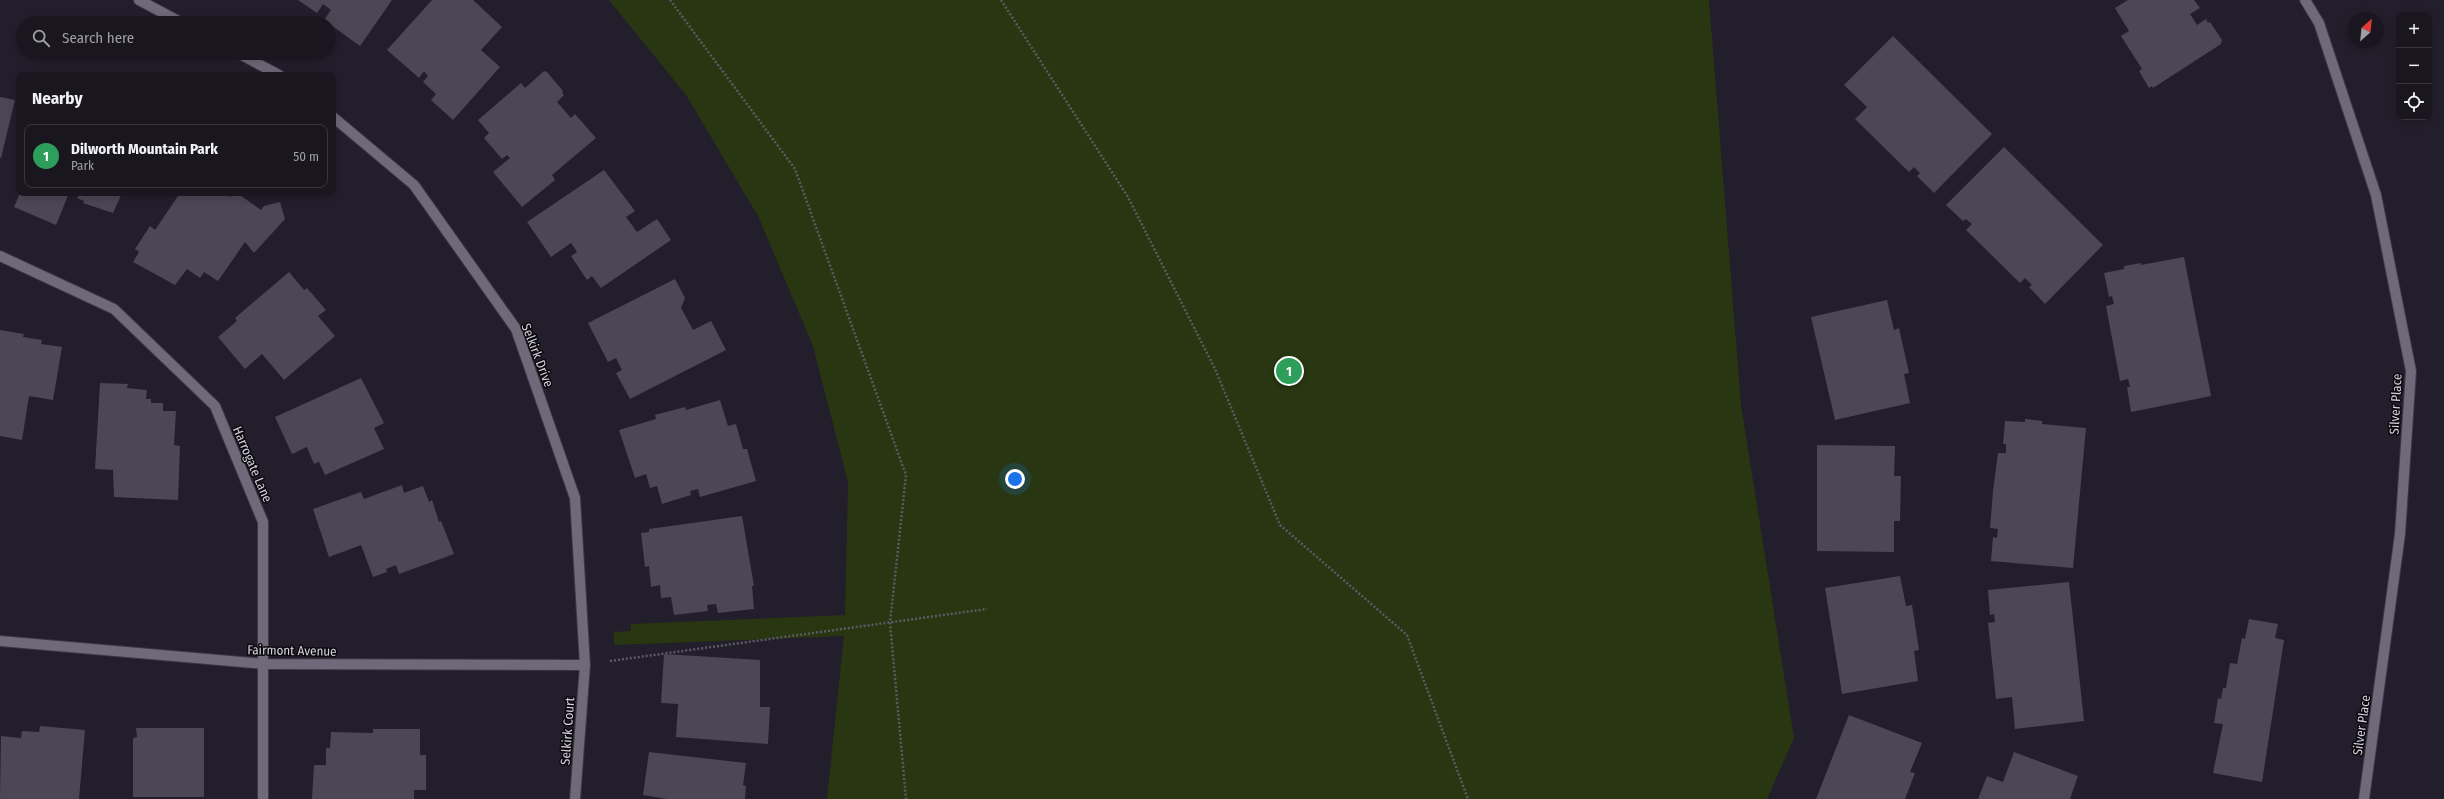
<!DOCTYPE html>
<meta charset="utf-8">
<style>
:root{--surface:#1a1620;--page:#27232d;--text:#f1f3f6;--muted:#9f9fa5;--line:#38353e;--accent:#ea580c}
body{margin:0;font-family:"Fira Sans Condensed",sans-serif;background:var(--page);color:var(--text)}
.controls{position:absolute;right:12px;top:12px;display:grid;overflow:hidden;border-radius:8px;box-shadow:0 2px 10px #0003}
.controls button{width:36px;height:36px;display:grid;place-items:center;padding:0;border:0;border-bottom:1px solid var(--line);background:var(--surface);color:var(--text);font:20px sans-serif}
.compass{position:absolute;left:2348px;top:12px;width:36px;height:36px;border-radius:50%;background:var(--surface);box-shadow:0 2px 10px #0003;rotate:27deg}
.you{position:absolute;left:1015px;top:479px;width:14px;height:14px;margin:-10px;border:3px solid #fff;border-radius:50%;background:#1a73e8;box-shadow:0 0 0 6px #1a73e833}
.badge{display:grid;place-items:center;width:26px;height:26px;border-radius:50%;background:var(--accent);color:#fff;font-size:13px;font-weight:700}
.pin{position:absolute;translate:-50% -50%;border:2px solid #fff;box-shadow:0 1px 4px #0006}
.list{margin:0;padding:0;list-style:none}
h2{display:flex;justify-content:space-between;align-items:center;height:52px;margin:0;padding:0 16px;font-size:17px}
h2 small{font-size:13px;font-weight:400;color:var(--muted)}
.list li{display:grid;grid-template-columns:26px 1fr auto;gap:12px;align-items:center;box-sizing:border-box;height:64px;margin:0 8px 8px;padding:0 8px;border:1px solid var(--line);border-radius:8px}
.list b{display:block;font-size:15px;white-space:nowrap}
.list p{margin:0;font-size:13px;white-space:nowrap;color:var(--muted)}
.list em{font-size:13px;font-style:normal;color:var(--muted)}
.icon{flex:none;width:22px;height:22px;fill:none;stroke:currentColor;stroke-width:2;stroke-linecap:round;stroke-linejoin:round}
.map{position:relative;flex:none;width:2444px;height:799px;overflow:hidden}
.search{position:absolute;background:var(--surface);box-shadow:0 2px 10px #0003;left:16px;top:16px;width:320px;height:44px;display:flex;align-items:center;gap:10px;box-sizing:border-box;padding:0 14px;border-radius:22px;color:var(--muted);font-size:15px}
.panel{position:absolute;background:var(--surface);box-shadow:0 2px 10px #0003;left:16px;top:72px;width:320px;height:124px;border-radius:8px}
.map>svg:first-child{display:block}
.green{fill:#283711}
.building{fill:#4c4755}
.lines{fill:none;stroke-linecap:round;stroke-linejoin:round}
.minor-casing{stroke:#3c3843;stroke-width:12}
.path{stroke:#5d5965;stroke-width:2.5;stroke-dasharray:2 2;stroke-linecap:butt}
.minor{stroke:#6f6a79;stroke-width:10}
.labels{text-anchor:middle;stroke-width:3;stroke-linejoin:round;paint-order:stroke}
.street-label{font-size:13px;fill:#d5d2db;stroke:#0b090f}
</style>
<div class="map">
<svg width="2444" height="799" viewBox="0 0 2444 799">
<rect width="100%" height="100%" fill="#231e2b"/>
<!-- green -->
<path class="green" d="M609 0H1709L1741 405 1794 738 1767 799H827L844 636 614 645V632L631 631V624L845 615 848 482 813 346 758 216 686 95Z"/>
<!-- building -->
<g class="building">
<path d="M298 0H392L360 46 324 20 331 10 323 4 317 13Z"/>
<path d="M432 0H473L502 27 481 50 500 67 453 120 431 100 436 94 423 82 428 76 424 71 419 78 387 50Z"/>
<path d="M2128 0H2194L2200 8 2190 14 2197 25 2206 19 2208 23 2210 22 2222 40 2221 44 2153 88 2152 86 2149 88 2139 71 2142 69 2121 36 2129 31 2115 8Z"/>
<path d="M1893 36 1992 134 1934 193 1917 176 1920 173 1914 167 1909 172 1855 119 1867 107 1844 85Z"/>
<path d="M544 71 547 72 563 91 562 93 564 95 557 102 571 118 575 114 596 138 552 175 555 180 522 207 493 172 510 158 507 155 502 159 484 138 489 133 478 120 521 83 525 88Z"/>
<path d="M0 97 15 100 1 158H0Z"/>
<path d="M2004 147 2103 245 2045 304 2029 287 2032 285 2025 278 2020 283 1966 230 1972 224 1966 219 1963 221 1946 205Z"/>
<path d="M604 170 635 211 626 217 637 232 657 219 671 240 601 288 592 276 587 280 571 256 577 252 571 243 551 257 527 222Z"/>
<path d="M20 193H69L56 225 14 207Z"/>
<path d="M74 193H122L113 213 83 203 84 201 77 198 79 195Z"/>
<path d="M180 193H224L230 197 233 193H237L261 210 264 206 280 202 285 219 254 253 245 242 218 281 204 272 200 278 187 269 175 285 133 262 139 252 135 249 150 226 155 230Z"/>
<path d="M2184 257 2211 396 2131 412 2127 387H2130L2128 379 2120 381 2106 306 2114 304 2112 296 2109 297 2104 273 2124 269V266L2141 263V265Z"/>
<path d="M289 272 304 290 307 288 326 310 318 316 335 336 284 380 262 354 245 369 218 337 237 321 235 318Z"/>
<path d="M675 279 685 298 681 308 693 330 711 321 726 350 630 399 616 373 622 370 616 358 608 362 588 323Z"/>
<path d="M1887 300 1894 330 1899 328 1909 373 1904 374 1910 403 1835 420 1811 317Z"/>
<path d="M0 330 24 334 23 337 42 340 41 344 62 347 53 400 29 396 22 440 0 436Z"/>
<path d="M361 378 384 423 374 428 384 449 325 475 319 462 314 464 307 447 292 454 275 417Z"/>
<path d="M100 383 128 384 127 388 147 390 146 399H151V403H163V411H176L174 445 180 446 178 500 114 497 113 470 95 469Z"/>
<path d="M720 400 728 426 736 424 743 449H747L756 481 700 497 698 489 690 491 691 495 662 504 657 486 650 488 646 474 635 478 619 430 656 419 655 415 685 407 686 410Z"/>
<path d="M2025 419 2042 421V424L2086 428 2073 568 1991 561 1993 537 1997 538 1998 529 1990 528 1993 491 1998 453H2006V444H2003L2005 421 2025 422Z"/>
<path d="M1817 445 1895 446 1894 476H1901L1900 521H1894V552L1817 551Z"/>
<path d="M402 485 404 493 423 486 429 502 432 500 439 522 441 521 454 554 399 574 396 565 386 569 387 572 373 577 361 545 329 557 313 509 361 492 364 499Z"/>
<path d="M742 516 754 586H752L754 609 718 613 716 604 707 605 708 611 674 615 671 597 661 598 660 585 651 587 649 566 645 567 641 533 649 532V529Z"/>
<path d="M1900 576 1906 606 1912 605 1919 650 1914 651 1918 681 1842 694 1825 588Z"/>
<path d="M2069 582 2084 721 2015 729 2012 697 1996 699 1988 623 1995 622 1994 614 1990 615 1988 590Z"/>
<path d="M2249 619 2278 624 2275 638 2284 640 2262 782 2213 773 2223 724 2214 723 2218 698 2221 699 2223 688H2226L2230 663 2237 664 2242 638 2245 639Z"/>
<path d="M664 654 760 660V707H770L768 744 676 737 678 704 661 703Z"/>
<path d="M1849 715 1922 743 1910 772 1915 773 1905 799H1816Z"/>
<path d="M40 726 85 730 79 799H0L1 736 21 738 22 731 39 732Z"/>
<path d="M136 728H204V797H133V738L137 737Z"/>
<path d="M373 729H420V755H426V790H414V799H312L314 765H326V748H330L331 732 373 733Z"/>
<path d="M649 752 746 763 743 785 746 786 745 799H667L643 795Z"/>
<path d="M2014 752 2078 776 2070 799H1978L1987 776 2003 782Z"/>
</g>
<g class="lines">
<defs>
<g id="minor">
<path d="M139 0 182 23"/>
<path d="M2305 0 2319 23 2376 195 2411 371 2400 534 2364 799"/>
<path d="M238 53 279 75"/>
<path d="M333 117 414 185 516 329 575 498 585 665 575 799"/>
<path d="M0 256 114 309 215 406 263 522V799"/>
<path d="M0 641 265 664 585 665"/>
</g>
</defs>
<!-- minor casing -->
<use href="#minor" class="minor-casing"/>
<!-- path -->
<g class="path">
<path d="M670 0 795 169 906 475 890 623 906 799"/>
<path d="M1001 0 1128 197 1215 369 1280 525 1407 635 1468 799"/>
<path d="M610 661 987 609"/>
</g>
<!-- minor -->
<use href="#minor" class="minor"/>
</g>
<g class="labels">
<!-- street labels -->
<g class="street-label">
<text transform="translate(538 355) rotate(69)" y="5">Selkirk Drive</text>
<text transform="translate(2395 404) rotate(-87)" y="5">Silver Place</text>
<text transform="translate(253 464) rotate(67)" y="5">Harrogate Lane</text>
<text transform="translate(292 650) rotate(1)" y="5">Fairmont Avenue</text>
<text transform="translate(2361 725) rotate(-82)" y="5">Silver Place</text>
<text transform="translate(567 731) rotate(-86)" y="5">Selkirk Court</text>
</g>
</g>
</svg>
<div class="controls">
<button>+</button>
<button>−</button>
<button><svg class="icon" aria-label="locate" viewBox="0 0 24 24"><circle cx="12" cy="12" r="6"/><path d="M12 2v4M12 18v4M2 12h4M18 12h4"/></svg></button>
</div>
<svg class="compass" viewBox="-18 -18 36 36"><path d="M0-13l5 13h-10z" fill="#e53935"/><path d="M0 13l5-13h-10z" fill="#9f9fa5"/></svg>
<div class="you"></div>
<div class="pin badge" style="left:1289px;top:371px;background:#2e9e5b">1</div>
<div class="search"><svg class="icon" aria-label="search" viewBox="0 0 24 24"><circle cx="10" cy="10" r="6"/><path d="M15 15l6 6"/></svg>Search here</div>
<section class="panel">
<h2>Nearby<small></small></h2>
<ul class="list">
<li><span class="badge" style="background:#2e9e5b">1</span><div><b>Dilworth Mountain Park</b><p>Park</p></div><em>50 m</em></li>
</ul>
</section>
</div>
